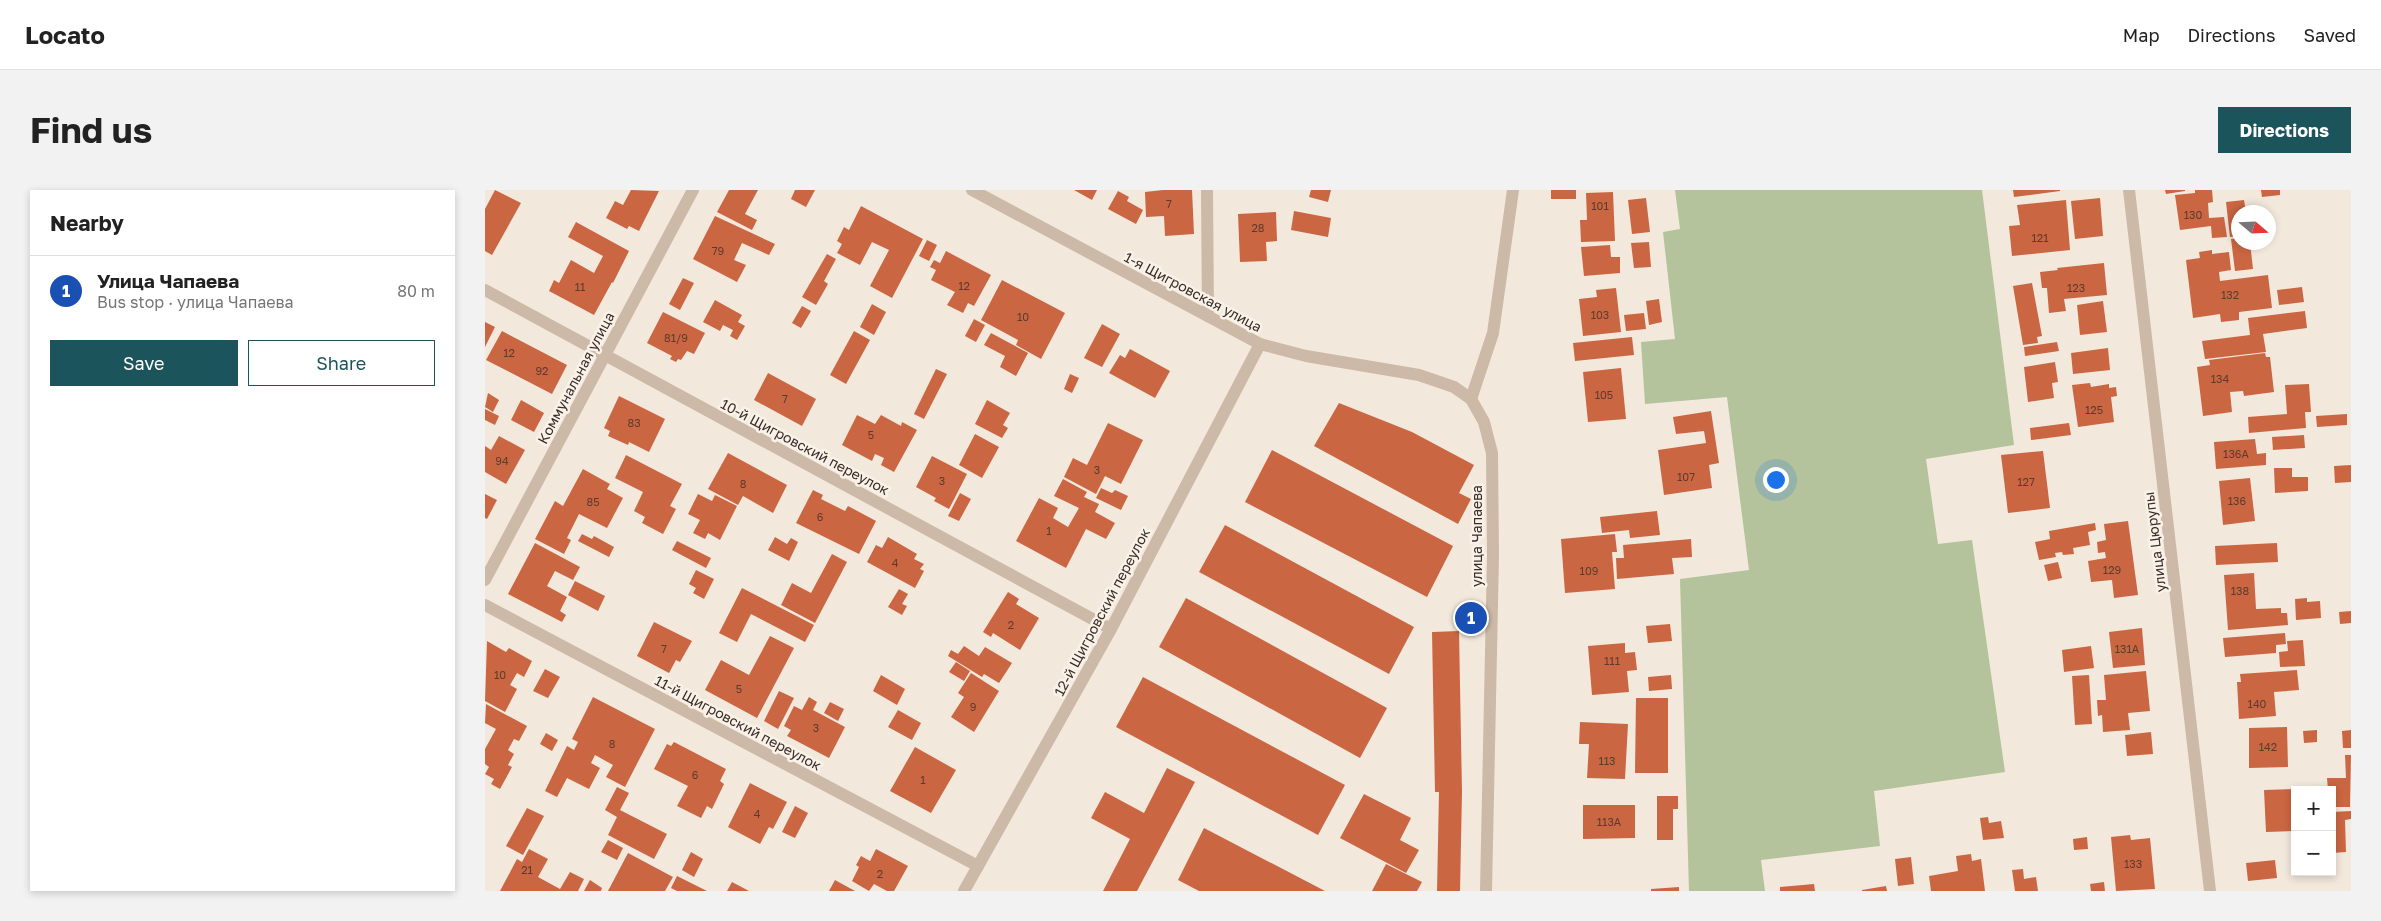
<!DOCTYPE html>
<meta charset="utf-8">
<style>
:root{--surface:#fff;--page:#f2f2f2;--text:#222;--muted:#767676;--line:#e0e0e0;--accent:#1b555b}
body{margin:0;font-family:"Golos Text",sans-serif;background:var(--page);color:var(--text)}
.controls{position:absolute;right:15px;bottom:15px;display:grid;overflow:hidden;border-radius:0px;box-shadow:0 2px 8px #0003}
.controls button{width:45px;height:45px;display:grid;place-items:center;padding:0;border:0;border-bottom:1px solid var(--line);background:var(--surface);color:var(--text);font:25px sans-serif}
.compass{position:absolute;left:1746px;top:15px;width:45px;height:45px;border-radius:50%;background:var(--surface);box-shadow:0 2px 8px #0003;rotate:109deg}
.you{position:absolute;left:1290px;top:289px;width:18px;height:18px;margin:-12px;border:4px solid #fff;border-radius:50%;background:#1a73e8;box-shadow:0 0 0 8px #1a73e833}
.badge{display:grid;place-items:center;width:32px;height:32px;border-radius:50%;background:var(--accent);color:#fff;font-size:16px;font-weight:700}
.pin{position:absolute;translate:-50% -50%;border:2px solid #fff;box-shadow:0 1px 5px #0006}
.list{margin:0;padding:0;list-style:none}
h2{display:flex;justify-content:space-between;align-items:center;height:65px;margin:0;padding:0 20px;font-size:21px}
h2 small{font-size:16px;font-weight:400;color:var(--muted)}
.list li{display:grid;grid-template-columns:32px 1fr auto;gap:15px;align-items:center;box-sizing:border-box;height:70px;padding:0 20px;border-top:1px solid var(--line)}
.list b{display:block;font-size:19px;white-space:nowrap}
.list p{margin:0;font-size:16px;white-space:nowrap;color:var(--muted)}
.list em{font-size:16px;font-style:normal;color:var(--muted)}
.actions{display:flex;gap:10px;padding:15px 20px}
.actions a{flex:1;padding:11px 0;border:1px solid var(--accent);border-radius:0px;text-align:center;font-size:18px;color:var(--accent)}
.actions .main{background:var(--accent);color:#fff}
.map{position:relative;flex:none;width:1866px;height:701px;overflow:hidden;border-radius:0px}
header{display:flex;align-items:center;gap:30px;box-sizing:border-box;height:70px;padding:0 25px;background:var(--surface);border-bottom:1px solid var(--line)}
header strong{font-size:24px}
nav{display:flex;gap:28px;margin-inline-start:auto;font-size:18px}
.intro{display:flex;align-items:center;justify-content:space-between;box-sizing:border-box;height:120px;padding:0 30px}
h1{margin:0;font-size:35px}
.button{padding:12px 22px;border-radius:0px;background:var(--accent);color:#fff;font-size:18px;font-weight:700}
main{display:flex;gap:30px;padding:0 30px}
aside{flex:1;background:var(--surface);border-radius:0px;box-shadow:0 2px 8px #0003}
.map>svg:first-child{display:block}
.green{fill:#b4c39b}
.building{fill:#cb6642}
.lines{fill:none;stroke-linecap:round;stroke-linejoin:round}
.minor{stroke:#ccb9a7;stroke-width:12}
.tertiary{stroke:#ccb9a7;stroke-width:12}
.labels{text-anchor:middle;stroke-width:5;stroke-linejoin:round;paint-order:stroke}
.number-label{font-size:11px;fill:#5d3b2e}
.street-label{font-size:14px;fill:#382d28;stroke:#faf2e8}
</style>
<header>
<strong>Locato</strong>
<nav><a>Map</a><a>Directions</a><a>Saved</a></nav>
</header>
<div class="intro"><h1>Find us</h1><a class="button">Directions</a></div>
<main>
<aside>
<h2>Nearby<small></small></h2>
<ul class="list">
<li><span class="badge" style="background:#1a4fb4">1</span><div><b>Улица Чапаева</b><p>Bus stop · улица Чапаева</p></div><em>80 m</em></li>
</ul>
<div class="actions"><a class="main">Save</a><a>Share</a></div>
</aside>
<div class="map">
<svg width="1866" height="701" viewBox="0 0 1866 701">
<rect width="100%" height="100%" fill="#f3e8dc"/>
<!-- green -->
<path class="green" d="M1190 0H1497L1529 255 1441 269 1453 354 1487 350 1520 582 1389 601 1395 656 1276 670 1280 701H1204L1195 389 1264 380 1242 207 1160 214 1156 152 1190 149 1178 42 1195 39Z"/>
<!-- building -->
<g class="building">
<path d="M10 0 36 13 7 65 0 61V19Z"/>
<path d="M146 0 174 1 154 41 144 36 142 39 121 28 130 11 138 15Z"/>
<path d="M244 0H273L260 24 272 30 267 40 232 22Z"/>
<path d="M310 0H330L321 17 306 9Z"/>
<path d="M589 0H612L607 10Z"/>
<path d="M678 0H707L709 44 680 46 679 26 661 27 660 2Z"/>
<path d="M826 0H846L843 12 824 7Z"/>
<rect x="1066" y="0" width="25" height="9"/>
<path d="M1528 0H1575V1L1529 7Z"/>
<path d="M1680 0H1700V1L1681 4Z"/>
<path d="M1710 0H1727L1728 12 1723 13 1724 28 1739 27 1742 47 1727 48 1726 36 1695 40 1690 5 1710 3Z"/>
<path d="M1776 0H1795V5L1777 7Z"/>
<path d="M633 1 644 7 642 11 658 20 651 34 623 19Z"/>
<path d="M1128 2 1130 51 1096 52 1095 30H1102L1101 3Z"/>
<path d="M1161 8 1165 42 1147 44 1143 10Z"/>
<path d="M1615 8 1618 46 1590 49 1586 11Z"/>
<path d="M1581 10 1585 60 1527 66 1524 36 1535 35 1532 15Z"/>
<path d="M1759 10 1761 22H1754V46L1745 47 1741 12Z"/>
<path d="M376 16 438 49 407 108 385 96 404 60 387 52 375 75 352 63 357 54 352 51 359 37 364 40Z"/>
<path d="M809 21 846 28 843 47 806 40Z"/>
<path d="M791 22 792 51 781 52 782 71 755 72 753 24Z"/>
<path d="M230 26 290 54 284 65 257 53 249 70 261 75 252 92 208 69Z"/>
<path d="M91 32 144 61 128 93 127 92 109 125 64 101 69 90 74 93 86 70 109 83 118 66 83 47Z"/>
<path d="M1754 48V52H1765L1768 79 1750 81 1746 49Z"/>
<path d="M442 50 452 55 444 71 434 66Z"/>
<path d="M1164 52 1166 77 1149 78 1146 53Z"/>
<path d="M1125 55 1126 67H1135V83L1099 86 1096 57Z"/>
<path d="M1727 60V64L1744 62 1746 80 1734 82 1735 91 1783 85 1787 118 1754 122V130L1736 132 1735 124 1708 128 1701 70 1715 68 1714 62Z"/>
<path d="M461 61 506 85 489 116 483 113 478 123 462 115 470 102 446 90 451 80 445 77 449 70 455 73Z"/>
<path d="M342 64 351 69 339 91 343 94 331 115 317 107Z"/>
<path d="M1619 73 1622 105 1579 109 1581 121 1564 123 1562 98H1557L1555 82 1573 80 1572 78Z"/>
<path d="M198 88 209 93 195 120 184 114Z"/>
<path d="M517 90 580 123 556 169 531 155 533 150 496 130Z"/>
<path d="M1547 93 1557 146 1552 147 1553 153 1538 155 1528 96Z"/>
<path d="M1817 97 1819 112 1794 115 1792 100Z"/>
<path d="M1131 98 1136 142 1098 146 1094 109 1112 107 1111 100Z"/>
<path d="M1174 109 1177 132 1164 135 1161 111Z"/>
<path d="M230 110 257 125 253 132 260 136 252 150 245 146 248 140 238 135 235 141 218 132Z"/>
<path d="M1618 111 1622 142 1595 145 1592 115Z"/>
<path d="M387 114 401 122 389 145 375 137Z"/>
<path d="M317 116 326 121 316 138 307 133Z"/>
<path d="M1820 121 1822 138 1778 144 1781 162 1720 169 1717 151 1765 145 1763 128Z"/>
<path d="M178 122 220 143 209 164 202 161 196 170 193 169 191 172 185 169 187 166 162 153Z"/>
<path d="M1159 123 1161 139 1141 141 1139 125Z"/>
<path d="M489 129 500 135 491 152 480 146Z"/>
<path d="M0 132 10 137 0 157Z"/>
<path d="M617 134 635 144 617 177 599 168Z"/>
<path d="M17 141 82 175 67 204 1 170Z"/>
<path d="M369 141 385 150 361 194 345 185Z"/>
<path d="M506 143 543 163 531 186 515 177 520 166 499 155Z"/>
<path d="M1147 147 1149 165 1090 171 1088 153Z"/>
<path d="M1572 152 1574 161 1540 166 1539 157Z"/>
<path d="M1623 158 1625 180 1588 184 1586 163Z"/>
<path d="M645 159 685 181 670 208 624 183 635 165 640 168Z"/>
<path d="M1780 163 1781 167H1785L1789 202 1759 206 1758 201 1745 202 1747 222 1718 226 1712 177 1725 175 1724 170Z"/>
<path d="M1570 172 1573 192 1567 193 1569 208 1543 212 1539 177Z"/>
<path d="M1136 178 1141 229 1103 232 1098 182Z"/>
<path d="M451 179 462 184 439 229 429 224Z"/>
<path d="M283 183 331 209 317 236 269 210Z"/>
<path d="M585 184 594 188 587 203 579 199Z"/>
<path d="M1605 193 1606 197 1624 194V198L1631 197 1632 206 1626 207 1629 232 1593 237 1587 195Z"/>
<path d="M1824 194 1826 222H1820L1821 238 1764 243 1763 227 1802 224 1800 195Z"/>
<path d="M3 203 14 210 8 222 0 217Z"/>
<path d="M134 206 180 229 164 262 144 252 143 255 123 246 125 241 119 238Z"/>
<path d="M36 210 59 223 49 242 26 230Z"/>
<path d="M502 210 525 223 518 235 523 238 517 248 490 234Z"/>
<path d="M854 213 927 242 989 275 974 303 986 309 973 334 829 256Z"/>
<path d="M0 219 14 226 10 235 0 230Z"/>
<path d="M1226 221 1234 273 1224 275 1227 298 1179 305 1173 260 1221 253 1219 241 1191 244 1188 227Z"/>
<path d="M1862 224V235L1832 237 1831 226Z"/>
<path d="M372 225 390 234 396 225 416 236 417 232 432 240 409 282 396 275 399 268 390 264 387 271 357 255Z"/>
<path d="M623 233 658 250 636 294 620 286 611 304 579 287 588 268 602 275Z"/>
<path d="M1584 233 1586 245 1546 250 1545 238Z"/>
<path d="M490 244 514 257 497 288 474 275Z"/>
<path d="M1819 245 1820 258 1788 260 1787 247Z"/>
<path d="M14 246 40 260 21 294 0 282V256L6 260Z"/>
<path d="M1770 249 1772 264 1781 263V275L1731 279 1729 252Z"/>
<path d="M787 260 968 356 942 407 760 312Z"/>
<path d="M1558 261 1565 318 1523 323 1516 265Z"/>
<path d="M243 263 302 295 288 323 258 306 253 315 223 299Z"/>
<path d="M141 265 197 294 185 316 191 319 178 344 157 333 160 327 149 321 158 302 130 288Z"/>
<path d="M447 266 482 284 464 319 449 311 451 308 431 297Z"/>
<path d="M1866 275V292L1850 293 1849 276Z"/>
<path d="M1789 278H1807V287H1823V301L1790 303Z"/>
<path d="M98 279 125 294 122 299 138 308 122 338 94 324 82 348 86 350 79 364 50 349 70 311 78 316Z"/>
<path d="M1765 288 1770 331 1738 335 1734 291Z"/>
<path d="M578 289 602 302 599 307 614 314 610 322 630 333 621 349 601 339 581 378 531 351 554 308 573 318 568 328 583 337 594 318 569 306Z"/>
<path d="M616 298 627 303 630 300 643 306 636 320 611 308Z"/>
<path d="M328 300 338 305 336 309 360 321 363 316 391 331 374 364 311 333Z"/>
<path d="M475 303 486 309 474 331 463 326Z"/>
<path d="M0 304 12 310 2 329 0 328Z"/>
<path d="M213 304 227 311 230 305 252 316 235 350 223 343 220 349 208 343 215 330 203 324Z"/>
<path d="M1172 321 1175 345 1145 348 1144 340 1117 343 1115 327Z"/>
<path d="M1643 331 1653 405 1629 408 1627 390 1606 392 1603 371 1621 368 1620 362 1613 363 1612 352 1621 350 1619 334Z"/>
<path d="M1610 333 1611 340 1603 342 1605 355 1588 358 1589 364 1578 365 1577 362 1570 363 1571 367 1554 370 1550 352 1565 349 1564 341Z"/>
<path d="M740 335 929 437 904 484 714 382Z"/>
<path d="M97 344 107 349 109 346 129 357 124 367 93 351Z"/>
<path d="M1130 344 1132 362H1127L1130 399 1080 403 1076 349Z"/>
<path d="M290 347 302 354 306 348 313 352 304 371 283 360Z"/>
<path d="M403 347 432 364 429 369 439 374 435 379 439 381 430 398 382 372 391 355 397 358Z"/>
<path d="M1206 349 1207 367 1187 368 1189 384 1132 389 1131 368H1139L1138 355Z"/>
<path d="M192 351 226 368 221 378 187 360Z"/>
<path d="M50 353 95 377 88 390 70 381 62 396 82 407 75 421 81 425 77 432 23 404Z"/>
<path d="M1792 353 1793 372 1731 375 1730 356Z"/>
<path d="M347 364 362 372 330 433 296 415 307 393 326 403Z"/>
<path d="M1573 372 1577 388 1563 391 1559 375Z"/>
<path d="M211 380 229 389 219 409 208 403 211 398 204 394Z"/>
<path d="M1769 383 1771 419 1796 418V423H1802L1803 435 1743 440 1739 385Z"/>
<path d="M90 391 120 406 113 421 83 405Z"/>
<path d="M257 398 329 435 320 452 266 424 252 452 234 443Z"/>
<path d="M414 399 423 404 417 414 422 416 417 425 403 417Z"/>
<path d="M523 402 534 409 531 414 554 428 535 460 508 443 506 447 498 442Z"/>
<path d="M701 408 902 518 875 568 674 457Z"/>
<path d="M1822 408V412L1835 411 1836 428 1811 430 1810 409Z"/>
<path d="M1866 421V433L1855 434 1854 422Z"/>
<path d="M169 432 207 451 195 472 191 470 184 483 152 466Z"/>
<path d="M1185 434 1187 451 1163 453 1161 436Z"/>
<path d="M1657 438 1660 475 1628 478 1624 442Z"/>
<path d="M974 441 977 602 975 701H952L954 602H950L947 442Z"/>
<path d="M1800 443 1801 454 1791 455V463L1740 467 1738 448Z"/>
<path d="M285 446 309 458 272 528 220 500 236 470 264 485Z"/>
<path d="M1818 450 1820 476 1795 477 1794 462 1803 461 1802 451Z"/>
<path d="M2 451 21 462 24 458 47 471 39 487 32 483 25 495 32 499 20 522 0 511Z"/>
<path d="M1140 453V463L1150 462 1152 480 1142 481 1144 502 1107 505 1103 456Z"/>
<path d="M479 456 494 466 500 457 527 473 514 493 499 484 497 487 463 466 466 460 473 464Z"/>
<path d="M1606 456 1609 478 1579 482 1577 460Z"/>
<path d="M471 472 485 481 479 491 464 482Z"/>
<path d="M60 479 75 487 63 508 48 501Z"/>
<path d="M1812 480 1814 500 1789 502 1791 526 1754 529 1752 492H1756L1755 484Z"/>
<path d="M1661 481 1665 521 1643 523 1645 540 1618 542 1617 525 1613 526 1612 510H1621L1619 485Z"/>
<path d="M486 483 514 501 489 542 466 527 479 507 473 503Z"/>
<path d="M396 485 420 499 412 515 388 501Z"/>
<path d="M1186 485 1187 499 1164 501 1163 487Z"/>
<path d="M1604 485 1607 534 1590 535 1587 486Z"/>
<path d="M658 487 860 595 833 645 631 537Z"/>
<path d="M294 501 309 508 293 539 279 531Z"/>
<path d="M108 507 170 539 140 597 121 587 128 575 110 565 106 573 115 578 104 599 82 588 72 607 60 601 82 556 89 560 93 552 87 549Z"/>
<path d="M324 507 332 512 328 520 360 537 344 568 302 546 306 540 299 536 309 516 317 520Z"/>
<path d="M1151 508H1183V583H1150Z"/>
<path d="M345 512 359 519 353 531 339 523Z"/>
<path d="M1 514 42 536 34 551 29 549 23 560 29 564 23 575 27 577 15 599 6 594 9 589 0 584 4 577 0 574V559L11 539 0 533Z"/>
<path d="M413 520 436 533 427 550 403 537Z"/>
<path d="M1095 532 1143 534 1140 589 1102 588 1104 554H1094Z"/>
<path d="M1802 537 1803 577 1764 578V538Z"/>
<path d="M1832 540V552L1819 553 1818 541Z"/>
<path d="M1866 540V558H1858L1857 541Z"/>
<path d="M1666 542 1668 564 1642 566 1640 545Z"/>
<path d="M61 543 73 550 67 561 55 554Z"/>
<path d="M189 552 241 579 235 591 239 594 227 619 222 616 216 628 192 616 203 596 169 579 182 554 186 556Z"/>
<path d="M430 557 471 580 446 623 405 601Z"/>
<path d="M1860 565H1866L1865 617H1847V600H1843L1842 588H1861Z"/>
<path d="M682 578 710 592 652 701H618L645 649 606 628 620 602 659 623Z"/>
<path d="M265 593 302 612 288 639 284 637 275 654 243 637Z"/>
<path d="M132 597 144 603 135 620 182 644 169 669 123 645 132 627 120 620Z"/>
<path d="M1810 599V641L1781 642 1779 600Z"/>
<path d="M879 604 926 628 915 650 934 660 921 683 855 648Z"/>
<path d="M1172 606H1193V619H1188V650H1172Z"/>
<path d="M1098 615H1150V648L1098 649Z"/>
<path d="M310 616 323 623 310 648 297 642Z"/>
<path d="M42 618 59 626 38 665 21 656Z"/>
<path d="M1866 621V629L1860 630 1861 662 1847 663V622Z"/>
<path d="M1503 627 1504 633 1516 631 1519 648 1498 650 1495 628Z"/>
<path d="M719 638 840 701H714L693 690Z"/>
<path d="M1645 645 1646 650 1665 648 1670 699 1631 701 1626 647Z"/>
<path d="M1602 647 1603 659 1589 660 1588 649Z"/>
<path d="M123 650 138 658 132 670 116 662Z"/>
<path d="M44 659 63 669 53 687 75 699 85 682 99 689 93 701H15L32 669 37 672Z"/>
<path d="M391 659 423 676 409 701H402L389 694 384 701 367 691 374 677 371 675 376 666 385 671Z"/>
<path d="M206 662 218 669 209 687 197 680Z"/>
<path d="M143 663 188 687 180 701H123Z"/>
<path d="M1486 664 1487 671 1496 669 1500 701H1446L1444 686 1473 681 1471 666Z"/>
<path d="M1426 667 1429 694 1413 696 1410 669Z"/>
<path d="M1790 670 1792 688 1763 691 1761 673Z"/>
<path d="M901 674 937 692 932 701H887Z"/>
<path d="M1538 679 1539 689 1551 687 1553 701H1530L1527 680Z"/>
<path d="M192 686 222 701H192L186 698Z"/>
<path d="M105 690 117 698 116 701H99Z"/>
<path d="M350 690 370 701H344Z"/>
<path d="M247 692 264 701H242Z"/>
<path d="M1619 692 1620 701H1606L1605 694Z"/>
<path d="M1329 694 1330 701H1295V697Z"/>
<path d="M1401 696 1402 701H1377V700Z"/>
<path d="M1194 697V701H1166V699Z"/>
</g>
<g class="lines">
<!-- minor -->
<g class="minor">
<path d="M722 0 723 126"/>
<path d="M0 100 626 439"/>
<path d="M986 209 1008 143 1028 0"/>
<path d="M0 390 208 0"/>
<path d="M0 415 493 676"/>
<path d="M479 701 626 439 775 154"/>
</g>
<!-- tertiary -->
<g class="tertiary">
<path d="M487 0 775 154 821 166 934 185 969 197 986 209 999 232 1007 263 1008 366 1001 701"/>
<path d="M1644 0 1725 701"/>
</g>
</g>
<g class="labels">
<!-- number labels -->
<g class="number-label">
<text x="684" y="18">7</text>
<text x="1115" y="20">101</text>
<text x="1708" y="29">130</text>
<text x="773" y="42">28</text>
<text x="1555" y="52">121</text>
<text x="233" y="65">79</text>
<text x="479" y="100">12</text>
<text x="95" y="101">11</text>
<text x="1591" y="102">123</text>
<text x="1745" y="109">132</text>
<text x="1115" y="129">103</text>
<text x="538" y="131">10</text>
<text x="191" y="152">81/9</text>
<text x="24" y="167">12</text>
<text x="57" y="185">92</text>
<text x="1735" y="193">134</text>
<text x="1119" y="209">105</text>
<text x="300" y="213">7</text>
<text x="1609" y="224">125</text>
<text x="149" y="237">83</text>
<text x="386" y="249">5</text>
<text x="1751" y="268">136А</text>
<text x="17" y="275">94</text>
<text x="612" y="284">3</text>
<text x="1201" y="291">107</text>
<text x="457" y="295">3</text>
<text x="1541" y="296">127</text>
<text x="258" y="298">8</text>
<text x="1752" y="315">136</text>
<text x="108" y="316">85</text>
<text x="335" y="331">6</text>
<text x="564" y="345">1</text>
<text x="410" y="377">4</text>
<text x="1627" y="384">129</text>
<text x="1104" y="385">109</text>
<text x="1755" y="405">138</text>
<text x="526" y="439">2</text>
<text x="179" y="463">7</text>
<text x="1642" y="463">131А</text>
<text x="1127" y="475">111</text>
<text x="15" y="489">10</text>
<text x="254" y="503">5</text>
<text x="1772" y="518">140</text>
<text x="488" y="521">9</text>
<text x="331" y="542">3</text>
<text x="127" y="558">8</text>
<text x="1783" y="561">142</text>
<text x="1122" y="575">113</text>
<text x="210" y="589">6</text>
<text x="438" y="594">1</text>
<text x="272" y="628">4</text>
<text x="1124" y="636">113А</text>
<text x="1648" y="678">133</text>
<text x="42" y="684">21</text>
<text x="395" y="688">2</text>
</g>
<!-- street labels -->
<g class="street-label">
<text transform="translate(708 102) rotate(28)" y="5">1-я Щигровская улица</text>
<text transform="translate(91 188) rotate(-62)" y="5">Коммунальная улица</text>
<text transform="translate(320 257) rotate(28)" y="5">10-й Щигровский переулок</text>
<text transform="translate(992 346) rotate(-90)" y="5">улица Чапаева</text>
<text transform="translate(1670 352) rotate(-97)" y="5">улица Цюрупы</text>
<text transform="translate(617 422) rotate(-62)" y="5">12-й Щигровский переулок</text>
<text transform="translate(253 533) rotate(28)" y="5">11-й Щигровский переулок</text>
</g>
</g>
</svg>
<div class="controls">
<button>+</button>
<button>−</button>
</div>
<svg class="compass" viewBox="-18 -18 36 36"><path d="M0-13l5 13h-10z" fill="#e53935"/><path d="M0 13l5-13h-10z" fill="#767676"/></svg>
<div class="you"></div>
<div class="pin badge" style="left:986px;top:428px;background:#1a4fb4">1</div>
</div>
</main>
